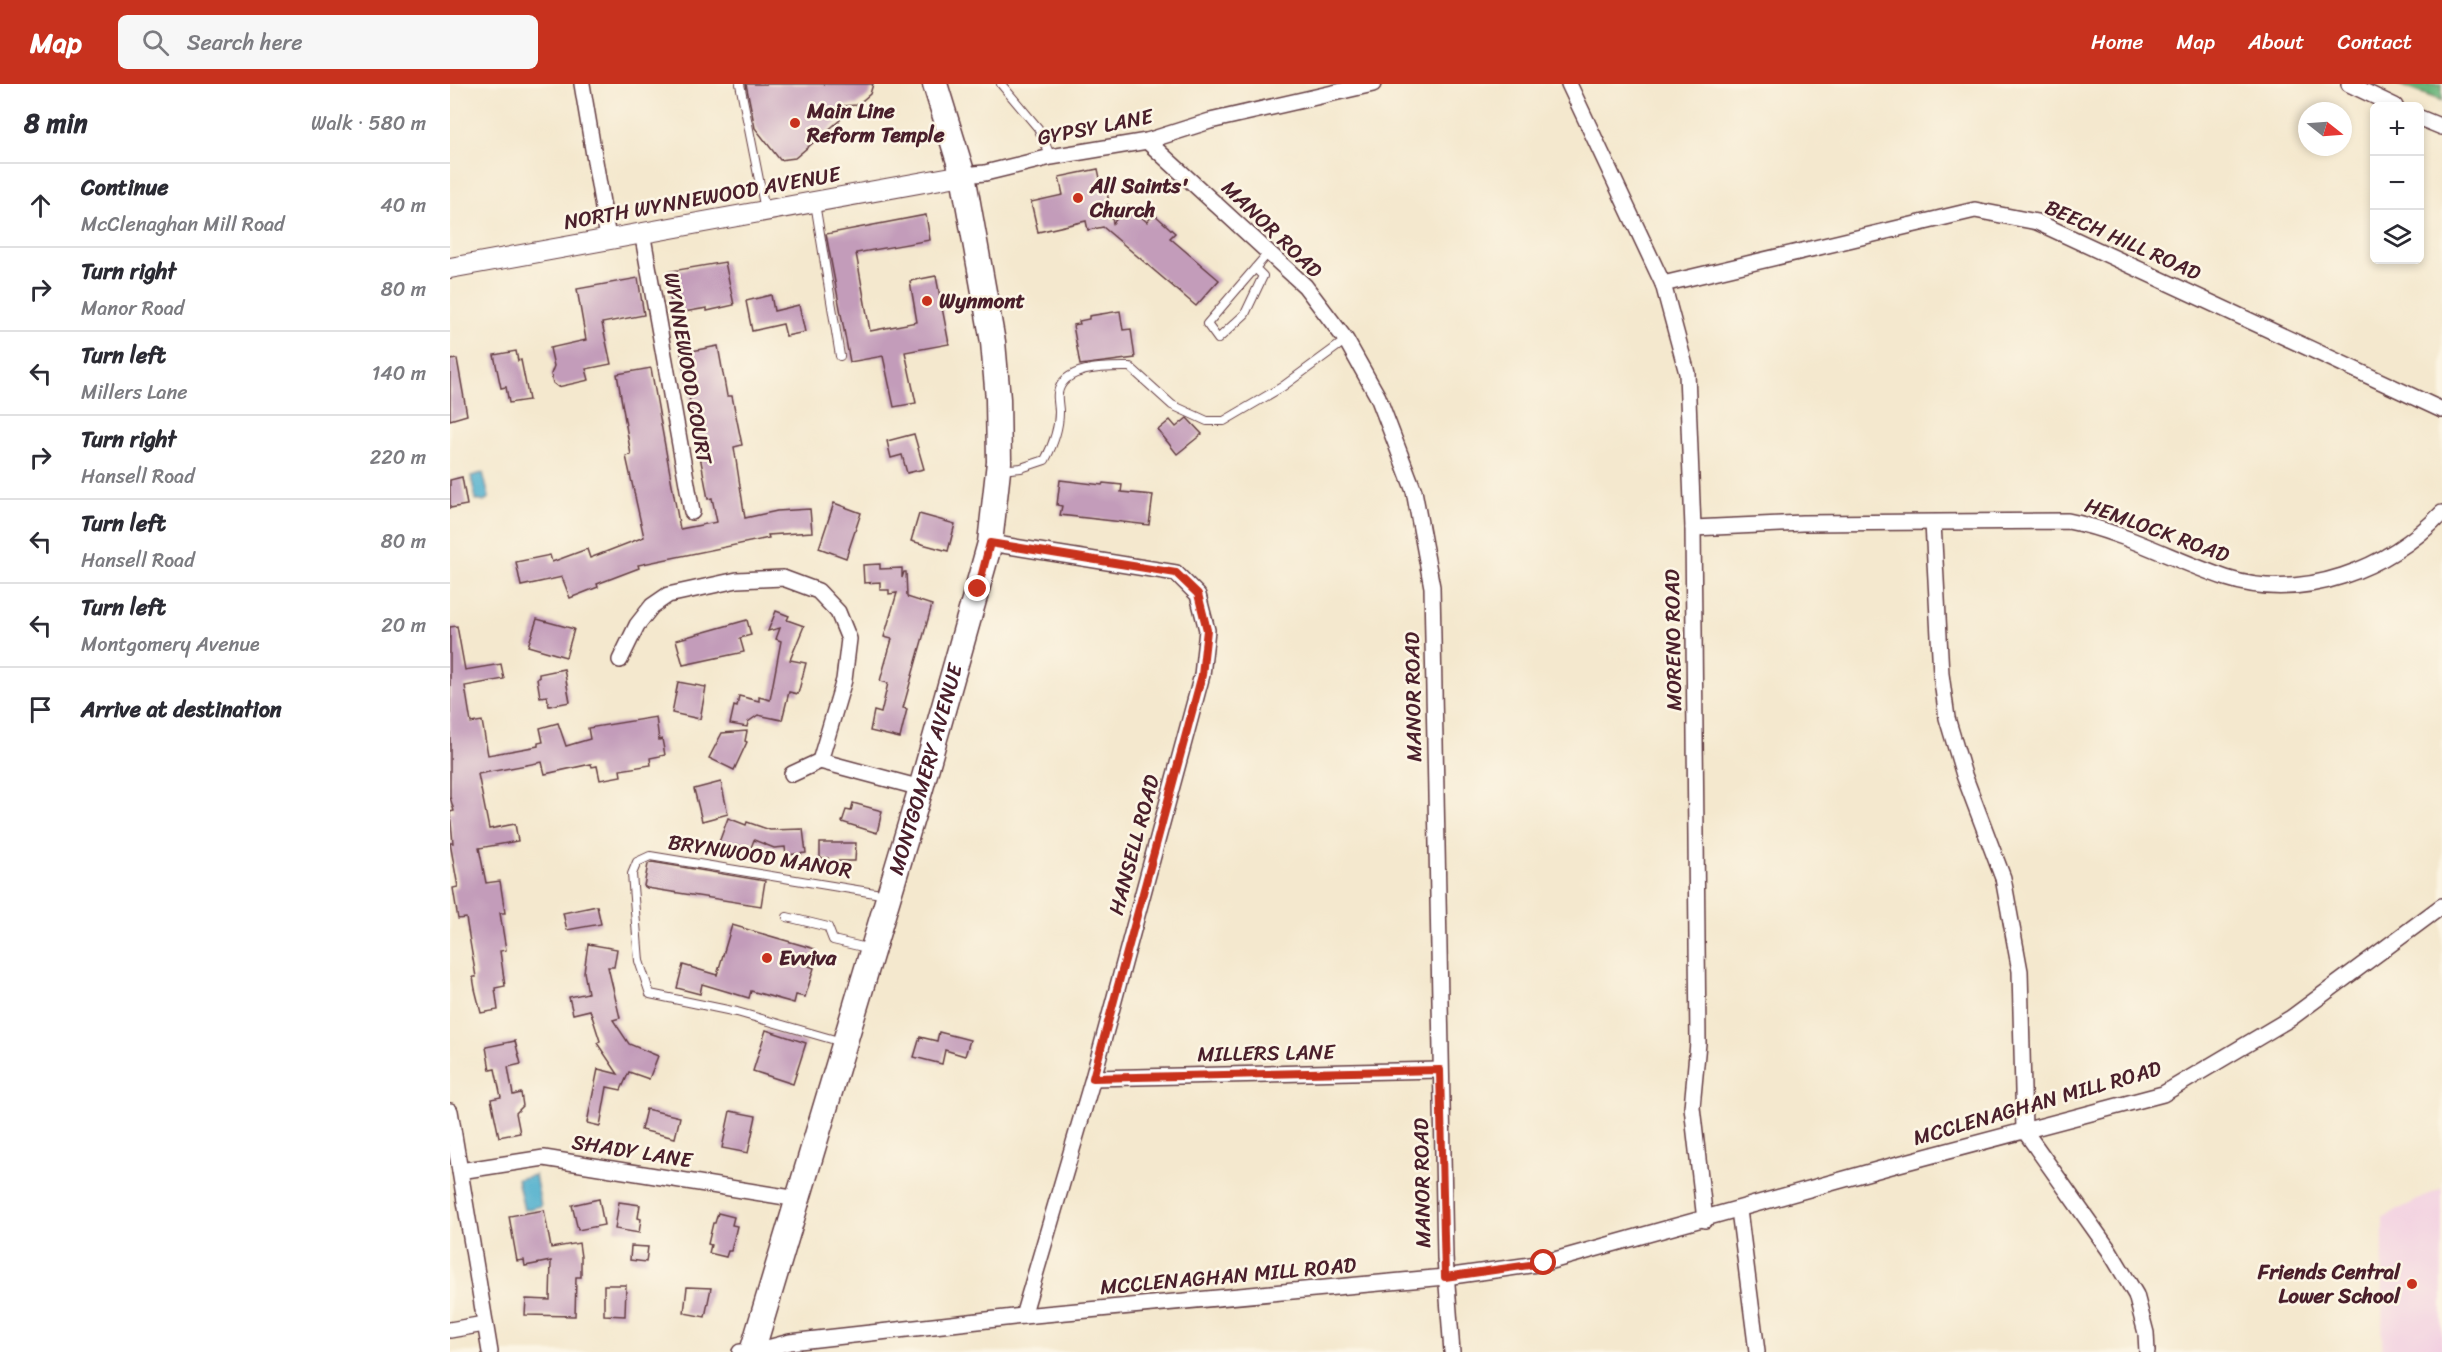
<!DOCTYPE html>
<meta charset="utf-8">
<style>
:root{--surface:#fff;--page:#f7f7f7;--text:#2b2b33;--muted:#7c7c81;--line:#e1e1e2;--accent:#c8321e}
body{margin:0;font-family:Sriracha,sans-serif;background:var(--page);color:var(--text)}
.controls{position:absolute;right:18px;top:18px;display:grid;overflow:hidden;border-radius:9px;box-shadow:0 3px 9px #0003}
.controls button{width:54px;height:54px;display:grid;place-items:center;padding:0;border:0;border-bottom:2px solid var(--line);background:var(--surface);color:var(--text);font:30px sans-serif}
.compass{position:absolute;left:1848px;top:18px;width:54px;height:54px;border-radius:50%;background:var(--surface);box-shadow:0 3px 9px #0003;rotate:107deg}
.stop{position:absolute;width:18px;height:18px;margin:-14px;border:4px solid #c8321e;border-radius:50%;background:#fff}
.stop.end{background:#c8321e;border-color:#fff;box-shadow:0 2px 6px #0008}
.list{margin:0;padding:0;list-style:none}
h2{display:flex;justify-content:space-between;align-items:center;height:78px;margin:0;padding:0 24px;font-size:26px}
h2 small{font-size:20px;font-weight:400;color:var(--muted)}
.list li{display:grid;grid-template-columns:39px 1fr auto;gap:18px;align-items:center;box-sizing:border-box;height:84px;padding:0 24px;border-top:2px solid var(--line)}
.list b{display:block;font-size:22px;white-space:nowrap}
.list p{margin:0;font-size:20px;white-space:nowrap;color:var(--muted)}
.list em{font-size:20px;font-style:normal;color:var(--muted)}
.icon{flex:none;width:33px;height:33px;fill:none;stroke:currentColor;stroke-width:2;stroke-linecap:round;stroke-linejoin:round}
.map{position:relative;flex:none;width:1992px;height:1268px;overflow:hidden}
header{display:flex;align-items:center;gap:36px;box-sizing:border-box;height:84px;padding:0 30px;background:var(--accent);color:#fff}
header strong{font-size:28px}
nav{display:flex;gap:33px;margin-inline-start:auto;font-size:21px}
.search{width:420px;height:54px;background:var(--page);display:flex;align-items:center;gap:15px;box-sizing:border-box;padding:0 21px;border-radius:9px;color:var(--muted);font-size:22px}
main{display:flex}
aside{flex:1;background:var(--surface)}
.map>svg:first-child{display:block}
.built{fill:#f2cfe1}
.forest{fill:#6ab57c;stroke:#5a6a54;stroke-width:1.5}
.water{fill:#4eafcd;stroke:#4c677c;stroke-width:1.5}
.building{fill:#c39cba}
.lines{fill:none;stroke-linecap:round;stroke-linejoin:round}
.service-casing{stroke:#643d43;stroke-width:10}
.minor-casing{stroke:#643d43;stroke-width:18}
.tertiary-casing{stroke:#643d43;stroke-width:22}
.primary-casing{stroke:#643d43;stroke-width:27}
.service{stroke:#fff;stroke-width:8}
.minor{stroke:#fff;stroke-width:15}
.tertiary{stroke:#fff;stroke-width:20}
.primary{stroke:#fff;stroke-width:24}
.route{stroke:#c8321e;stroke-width:8}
.poi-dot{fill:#c8321e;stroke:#fcf5e5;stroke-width:2}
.labels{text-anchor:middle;stroke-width:5;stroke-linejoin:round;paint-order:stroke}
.poi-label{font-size:21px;font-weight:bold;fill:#4a1f2b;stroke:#fcf5e5;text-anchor:start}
.street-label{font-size:21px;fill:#4a1f2b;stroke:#fcf5e5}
</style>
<header>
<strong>Map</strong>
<div class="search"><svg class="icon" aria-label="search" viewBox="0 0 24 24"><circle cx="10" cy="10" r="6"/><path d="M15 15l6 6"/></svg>Search here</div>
<nav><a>Home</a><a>Map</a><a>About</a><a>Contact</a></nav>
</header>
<main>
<aside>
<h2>8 min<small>Walk · 580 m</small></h2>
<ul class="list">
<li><svg class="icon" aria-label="ahead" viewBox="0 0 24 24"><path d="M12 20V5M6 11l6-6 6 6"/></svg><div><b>Continue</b><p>McClenaghan Mill Road</p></div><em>40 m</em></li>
<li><svg class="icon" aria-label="right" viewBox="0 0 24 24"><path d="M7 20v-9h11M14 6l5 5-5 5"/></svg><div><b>Turn right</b><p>Manor Road</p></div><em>80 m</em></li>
<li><svg class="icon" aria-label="left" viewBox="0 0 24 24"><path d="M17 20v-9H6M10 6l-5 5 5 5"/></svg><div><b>Turn left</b><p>Millers Lane</p></div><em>140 m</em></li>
<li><svg class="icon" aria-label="right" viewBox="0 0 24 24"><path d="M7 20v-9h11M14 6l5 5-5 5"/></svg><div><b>Turn right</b><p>Hansell Road</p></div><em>220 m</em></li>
<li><svg class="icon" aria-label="left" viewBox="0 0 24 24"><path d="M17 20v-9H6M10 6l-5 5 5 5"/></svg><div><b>Turn left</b><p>Hansell Road</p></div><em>80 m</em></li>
<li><svg class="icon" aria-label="left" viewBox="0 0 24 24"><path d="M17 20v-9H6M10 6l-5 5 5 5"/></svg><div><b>Turn left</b><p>Montgomery Avenue</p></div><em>20 m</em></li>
<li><svg class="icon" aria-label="arrive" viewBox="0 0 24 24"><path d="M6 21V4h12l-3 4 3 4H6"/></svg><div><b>Arrive at destination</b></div></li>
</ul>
</aside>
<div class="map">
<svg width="1992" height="1268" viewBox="0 0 1992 1268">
<rect width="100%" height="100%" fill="#fcf5e5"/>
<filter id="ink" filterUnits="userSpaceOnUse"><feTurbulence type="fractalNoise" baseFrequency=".0167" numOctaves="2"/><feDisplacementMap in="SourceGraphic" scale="12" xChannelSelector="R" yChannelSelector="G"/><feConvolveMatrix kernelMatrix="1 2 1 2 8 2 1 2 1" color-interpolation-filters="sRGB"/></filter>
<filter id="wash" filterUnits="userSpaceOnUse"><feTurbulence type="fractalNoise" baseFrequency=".008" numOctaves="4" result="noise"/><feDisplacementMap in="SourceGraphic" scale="24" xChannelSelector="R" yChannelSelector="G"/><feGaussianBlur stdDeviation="1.35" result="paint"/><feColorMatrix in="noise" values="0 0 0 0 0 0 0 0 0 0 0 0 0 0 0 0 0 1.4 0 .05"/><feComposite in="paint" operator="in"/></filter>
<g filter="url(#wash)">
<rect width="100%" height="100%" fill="#f4e8ce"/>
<!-- built -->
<path class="built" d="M1992 1104V1268H1932L1933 1133Z"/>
<!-- forest -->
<path class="forest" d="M1947 0H1992V17Z"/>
<!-- water -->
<g class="water">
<path d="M33 389 39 413 34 418 26 416 21 392Z"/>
<path d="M85 1091 91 1122 74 1126 67 1095Z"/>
</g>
<g id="blocks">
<!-- building -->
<g class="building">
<path d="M296 0H423L420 10 407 21 394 22 390 36 345 74 330 76 305 44Z"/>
<path d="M648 85 651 99 655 98 663 139 678 122 697 138 704 130 725 149 720 154 769 196 746 222 653 143 638 146 636 137 588 148 581 118 613 111 609 93Z"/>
<path d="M476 131 480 156 406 169 420 247 467 238 460 197 486 192 499 260 455 268 466 319 444 323 433 272 400 278 376 150Z"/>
<path d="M275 178 284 221 257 227V224L223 230 216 188Z"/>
<path d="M188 194 194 231 152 239 161 280 136 285 139 296 108 303 103 299 101 290 104 282 100 264 136 256 127 205Z"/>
<path d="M321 211 324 227 349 221 355 248 336 252 333 240 302 247 296 217Z"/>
<path d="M670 227 673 246 681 245 685 274 630 281 623 241 630 240 629 237 639 235V232Z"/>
<path d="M268 262 277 312H282L292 361 284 363 295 434 327 427 360 425 362 448 318 451 319 454 188 481 189 484 147 500 148 503 120 514 112 493 71 502 66 478 100 471 102 478 137 465 140 474 194 453 176 372 181 371 167 290 201 284 230 445 267 438 262 414 258 415 231 269Z"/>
<path d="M66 267 68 277 71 276 79 316 59 319 56 303 51 304 44 271Z"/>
<path d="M7 275 17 331 0 336V276Z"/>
<path d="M737 334 752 350 727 370 708 346 720 336 726 343Z"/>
<path d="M464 350 474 385 457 389 452 371 441 374 437 357Z"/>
<path d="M12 393 17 421 0 424V396Z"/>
<path d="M610 396 652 401 653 399 672 401 671 408 703 411 699 441 610 431 612 422 607 421Z"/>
<path d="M384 419 411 429 396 474 369 464Z"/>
<path d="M469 430 505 440 498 467 461 457Z"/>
<path d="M430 480V485L452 484V494L454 488H456L457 513 482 521 453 624 457 625 450 654 420 647 424 627 431 629 438 599 430 597 442 555 434 553 447 509 439 510V506H430V498L414 499 413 481Z"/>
<path d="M326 527 339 532 337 536 354 542 340 576 356 579 348 610 339 608 332 636 308 631 298 638 297 643 280 640 284 622 287 623 289 612 309 617V613L320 616 331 557 326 555 330 544 318 547Z"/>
<path d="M87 535 124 545 116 573 78 562Z"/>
<path d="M297 536 301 551 290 554 294 568 233 581 226 556Z"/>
<path d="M7 542 15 586 51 580 54 595 15 602 21 639 32 637 38 671 88 662V659L93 658 90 644 108 639 116 662 140 655 138 644 206 633 209 656 212 655 215 671 200 674 201 681 170 686 171 692 150 696 147 682 142 683 141 680 95 690 92 678 28 690 39 745 65 740 68 757 29 764 36 799 50 797 55 829H50L56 866 50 867 55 902 45 904 48 926 31 929 25 905 23 893H26L16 834 8 835 3 804 8 803 0 759H3L0 728 4 727 0 713V543Z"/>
<path d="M114 585 120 618 99 622 97 612 90 613 87 594H89V590Z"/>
<path d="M228 598 256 603 250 635 222 629Z"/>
<path d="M297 647 295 657 297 658 284 686 259 674 272 649Z"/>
<path d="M271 698 278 730 252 737 244 705Z"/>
<path d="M403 719 432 727 427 749 392 738 396 726 401 727Z"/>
<path d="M278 734 296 741 297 738 320 746 353 745 356 769 336 771 335 763 324 764 304 756 300 766 287 761 285 767 268 761Z"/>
<path d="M370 759H406L405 777H378V774H370Z"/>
<path d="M202 778 315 797 311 822 197 804 194 802 198 780Z"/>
<path d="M147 822 151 840 117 846 113 829Z"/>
<path d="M282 841 365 865 359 882 364 884 355 913 346 911 344 919 301 907 299 914 252 900 250 910 227 904 233 881 267 891Z"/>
<path d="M138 860 167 865 164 883H158L170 934 163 936 179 960 208 972 199 995 179 988 171 1006 157 1003 150 1042 137 1039 148 985 168 990 147 959 150 957 140 926 123 930 119 913 138 909 134 888Z"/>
<path d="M316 946 356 959 343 1000 303 987Z"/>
<path d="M489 948 520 956 515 972 495 966 492 980 464 973 470 953 487 957Z"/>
<path d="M65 957 71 980 58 983 63 1011 71 1009 73 1022 66 1029 70 1049 49 1053 41 1015 51 1013 45 985 40 986 36 963Z"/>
<path d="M196 1025 230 1033 225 1054 191 1046Z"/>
<path d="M280 1027 306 1032 298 1069 272 1064Z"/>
<path d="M149 1115 154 1141 128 1146 122 1121Z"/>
<path d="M169 1118 190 1121 188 1134 191 1135 189 1149 165 1145Z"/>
<path d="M94 1126 101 1164 129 1159 131 1173V1193H126L125 1232 75 1231 76 1215 100 1216 101 1177 75 1182 74 1176 67 1177 59 1132Z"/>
<path d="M268 1129 284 1133 282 1141 287 1142 281 1167H278L276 1173 259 1169 261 1161 258 1160 263 1139H265Z"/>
<path d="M181 1162 198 1163 196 1178 180 1176Z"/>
<path d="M154 1201H176L175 1232 154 1231Z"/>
<path d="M237 1203 261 1204 255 1233 234 1229Z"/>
</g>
</g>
</g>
<g filter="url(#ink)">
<use href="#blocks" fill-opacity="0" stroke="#643d43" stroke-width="1.5"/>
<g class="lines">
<defs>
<g id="service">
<path d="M290 0 315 126"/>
<path d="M551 0 588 44 601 73"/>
<path d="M365 119 390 272"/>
<path d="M805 184 813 192 795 230 768 255 757 240 819 168"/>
<path d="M550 386 571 384 595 376C603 361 609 345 609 328 609 322 607 315 608 309 613 281 659 283 680 283L722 321 757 337H774L832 303 896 256"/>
<path d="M337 833 378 843 383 856 421 865"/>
<path d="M392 958 287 928 200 910 189 877 182 790 187 778 200 772 437 811"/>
</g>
<g id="minor">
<path d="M132 0 158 154"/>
<path d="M1119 0 1213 200 1237 289 1243 444 1248 959 1242 1023 1255 1136"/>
<path d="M1899 0 1945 22"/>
<path d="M1970 34 1992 43"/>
<path d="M697 57 855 202 896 256 928 313 964 407 982 503 995 1174 1002 1268"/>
<path d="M513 91 535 89 601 73 697 57 760 37 923 0"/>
<path d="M192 148 242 428"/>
<path d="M1213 200 1525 126 1587 138 1992 326"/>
<path d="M1483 439 1491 590 1497 634 1514 691 1553 794 1570 887 1574 1046 1659 1166 1686 1211 1696 1249 1697 1268"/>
<path d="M1243 444 1352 439 1618 437C1674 448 1723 476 1776 494 1853 519 1938 485 1992 429"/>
<path d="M540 459 726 489 748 511 757 546 752 591 643 994 573 1232"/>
<path d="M170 576 187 541 202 522 218 511 287 496 333 494 368 507 388 528 399 555 394 596 370 677 471 704"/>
<path d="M342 690 370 677"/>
<path d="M643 994 990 986"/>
<path d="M0 1027 40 1268"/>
<path d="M10 1087 94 1074 348 1115"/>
<path d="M1289 1126 1307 1268"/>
<path d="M0 1246 34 1240"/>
<path d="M290 1268H302L340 1258 573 1232 995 1193 1094 1179 1445 1081 1713 1010 1841 934 1992 822"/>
</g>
<path id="tertiary" d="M0 184 513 91"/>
<g id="primary">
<path id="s1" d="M302 1268 471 704 540 459 549 378 548 315 543 258 513 91 485 0"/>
</g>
</defs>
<!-- service casing -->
<use href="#service" class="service-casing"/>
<!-- minor casing -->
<use href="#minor" class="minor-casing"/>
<!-- tertiary casing -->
<use href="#tertiary" class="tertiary-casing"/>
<!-- primary casing -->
<use href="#primary" class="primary-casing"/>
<!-- service -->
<use href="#service" class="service"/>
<!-- minor -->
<use href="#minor" class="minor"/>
<!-- tertiary -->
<use href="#tertiary" class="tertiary"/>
<!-- primary -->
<use href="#primary" class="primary"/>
</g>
</g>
<g class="lines" filter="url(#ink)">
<!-- route -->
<path class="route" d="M528 505 540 459 726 489 748 510 757 546 752 591 643 994 990 986 995 1193 1094 1179"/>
</g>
<!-- markers -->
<g class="poi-dot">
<circle cx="345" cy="39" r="6"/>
<circle cx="628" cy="114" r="6"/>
<circle cx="477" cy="217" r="6"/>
<circle cx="317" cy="874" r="6"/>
<circle cx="1962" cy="1200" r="6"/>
</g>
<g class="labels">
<!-- poi labels -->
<g class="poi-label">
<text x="357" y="34">Main Line<tspan x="357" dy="24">Reform Temple</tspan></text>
<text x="640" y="109">All Saints'<tspan x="640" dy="24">Church</tspan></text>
<text x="489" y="224">Wynmont</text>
<text x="329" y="881">Evviva</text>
<text x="1950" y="1195" text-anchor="end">Friends Central<tspan x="1950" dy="24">Lower School</tspan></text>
</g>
<!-- street labels -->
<g class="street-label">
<text transform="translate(645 43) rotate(-11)" y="7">GYPSY LANE</text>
<text transform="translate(252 114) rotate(-10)" y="7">NORTH WYNNEWOOD AVENUE</text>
<text transform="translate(822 145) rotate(44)" y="7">MANOR ROAD</text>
<text transform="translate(1673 156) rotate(24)" y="7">BEECH HILL ROAD</text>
<text transform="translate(238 284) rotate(80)" y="7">WYNNEWOOD COURT</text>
<text transform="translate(1707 446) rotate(20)" y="7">HEMLOCK ROAD</text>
<text transform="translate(1223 556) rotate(-91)" y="7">MORENO ROAD</text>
<text transform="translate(963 613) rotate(-91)" y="7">MANOR ROAD</text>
<text dy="7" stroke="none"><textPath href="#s1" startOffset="608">MONTGOMERY AVENUE</textPath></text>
<text transform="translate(684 761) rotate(-75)" y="7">HANSELL ROAD</text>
<text transform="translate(310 772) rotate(9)" y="7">BRYNWOOD MANOR</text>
<text transform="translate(816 969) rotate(-1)" y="7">MILLERS LANE</text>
<text transform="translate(1587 1019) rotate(-16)" y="7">MCCLENAGHAN MILL ROAD</text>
<text transform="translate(182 1067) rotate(9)" y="7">SHADY LANE</text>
<text transform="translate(972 1099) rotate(-91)" y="7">MANOR ROAD</text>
<text transform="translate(778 1192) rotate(-5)" y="7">MCCLENAGHAN MILL ROAD</text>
</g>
</g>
</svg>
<div class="controls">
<button>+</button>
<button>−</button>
<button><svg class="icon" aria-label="layers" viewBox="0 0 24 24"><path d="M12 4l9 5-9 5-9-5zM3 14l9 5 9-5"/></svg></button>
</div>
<svg class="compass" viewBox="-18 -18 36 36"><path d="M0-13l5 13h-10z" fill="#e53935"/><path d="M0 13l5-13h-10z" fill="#7c7c81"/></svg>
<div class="stop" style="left:1094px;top:1179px"></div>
<div class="stop end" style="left:528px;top:505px"></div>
</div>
</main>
